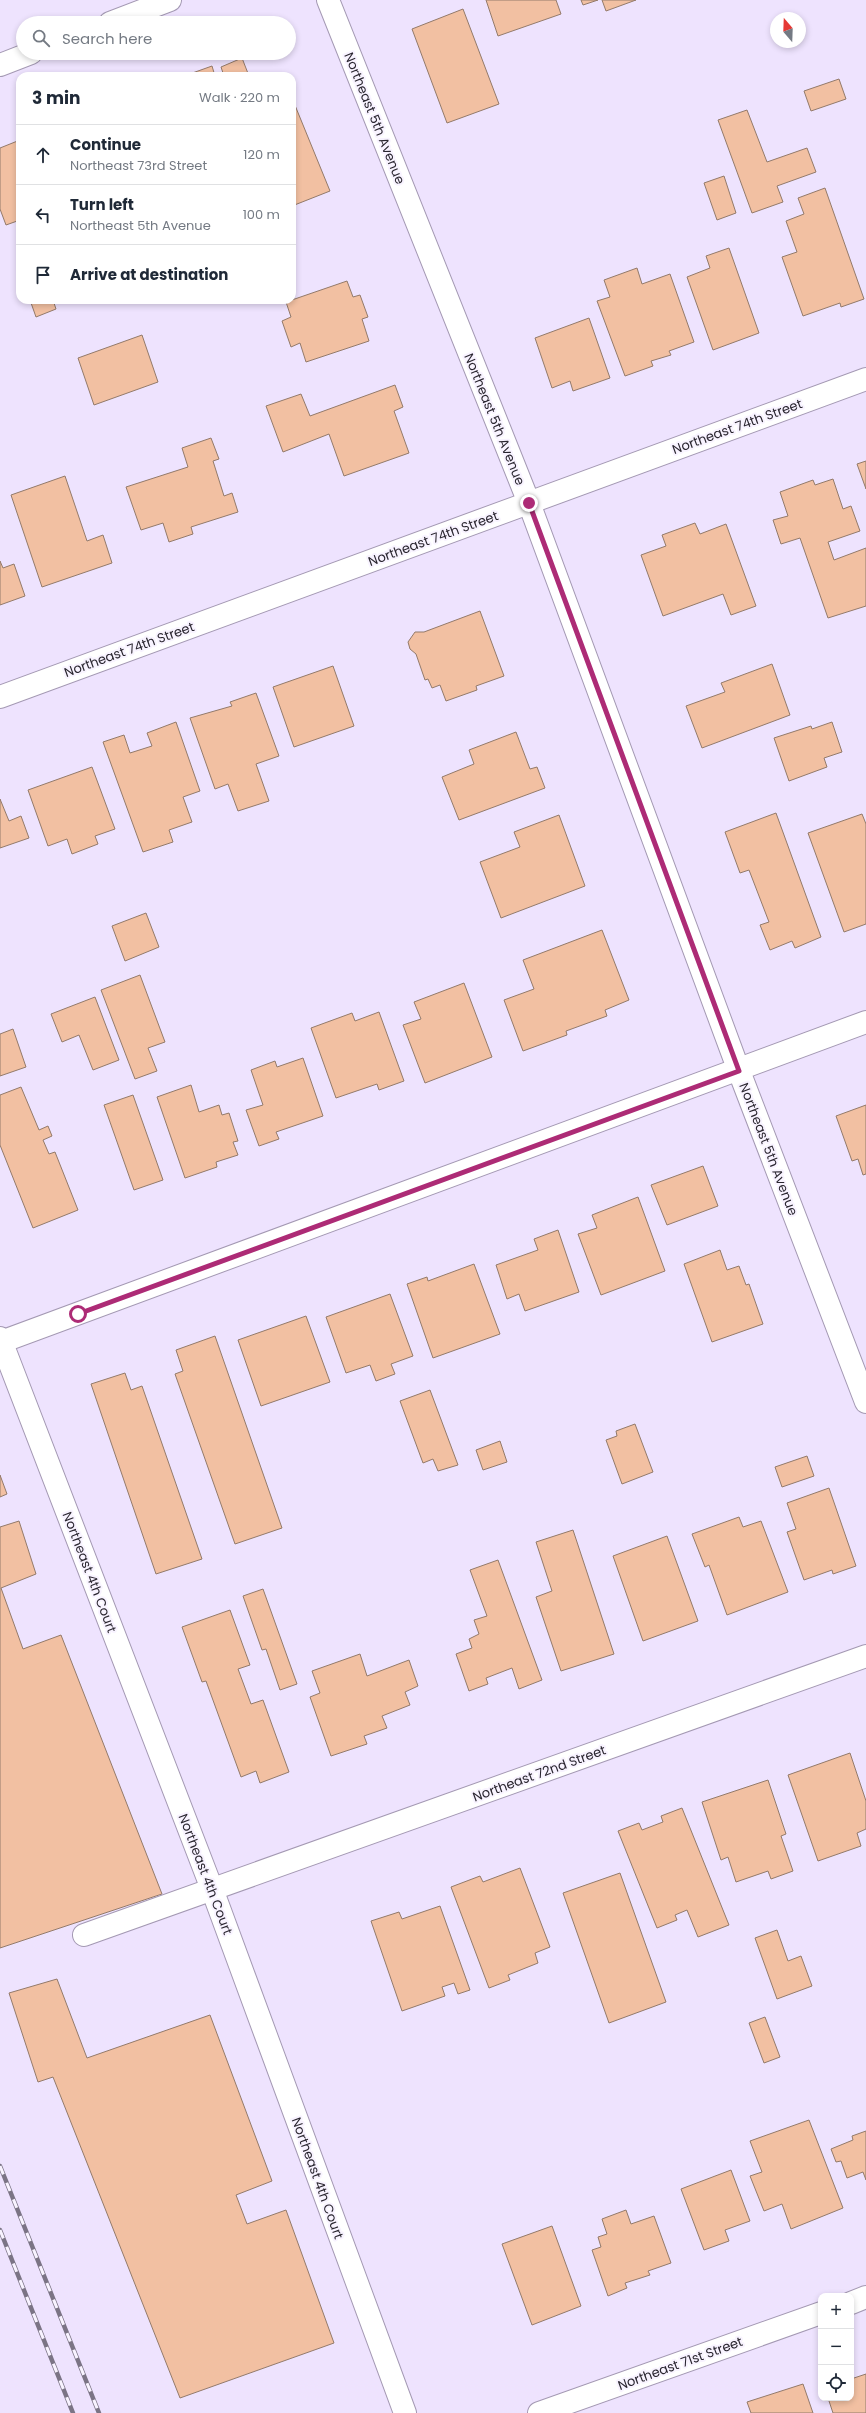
<!DOCTYPE html>
<meta charset="utf-8">
<style>
:root{--surface:#fff;--page:#f6f6f7;--text:#1f2937;--muted:#747a83;--line:#e0e1e3}
body{margin:0;font-family:Poppins,sans-serif;background:var(--page);color:var(--text)}
.controls{position:absolute;right:12px;bottom:12px;display:grid;overflow:hidden;border-radius:8px;box-shadow:0 2px 6px #0003}
.controls button{width:36px;height:36px;display:grid;place-items:center;padding:0;border:0;border-bottom:1px solid var(--line);background:var(--surface);color:var(--text);font:20px sans-serif}
.compass{position:absolute;left:770px;top:12px;width:36px;height:36px;border-radius:50%;background:var(--surface);box-shadow:0 2px 6px #0003;rotate:341deg}
.stop{position:absolute;width:12px;height:12px;margin:-9px;border:3px solid #ad2b76;border-radius:50%;background:#fff}
.stop.end{background:#ad2b76;border-color:#fff;box-shadow:0 1px 4px #0008}
.list{margin:0;padding:0;list-style:none}
h2{display:flex;justify-content:space-between;align-items:center;height:52px;margin:0;padding:0 16px;font-size:17px}
h2 small{font-size:13px;font-weight:400;color:var(--muted)}
.list li{display:grid;grid-template-columns:26px 1fr auto;gap:12px;align-items:center;box-sizing:border-box;height:60px;padding:0 16px;border-top:1px solid var(--line)}
.list b{display:block;font-size:15px;white-space:nowrap}
.list p{margin:0;font-size:13px;white-space:nowrap;color:var(--muted)}
.list em{font-size:13px;font-style:normal;color:var(--muted)}
.icon{flex:none;width:22px;height:22px;fill:none;stroke:currentColor;stroke-width:2;stroke-linecap:round;stroke-linejoin:round}
.map{position:relative;flex:none;width:866px;height:2413px;overflow:hidden}
.search{position:absolute;background:var(--surface);box-shadow:0 2px 6px #0003;left:16px;top:16px;width:280px;height:44px;display:flex;align-items:center;gap:10px;box-sizing:border-box;padding:0 14px;border-radius:22px;color:var(--muted);font-size:15px}
.panel{position:absolute;background:var(--surface);box-shadow:0 2px 6px #0003;left:16px;top:72px;width:280px;height:232px;border-radius:12px}
.map>svg:first-child{display:block}
.building{fill:#f2c0a2;stroke:#937a6a}
.lines{fill:none;stroke-linecap:round;stroke-linejoin:round}
.minor-casing{stroke:#a499b3;stroke-width:24}
.minor{stroke:#fff;stroke-width:22}
.rail-casing{stroke:#7b7485;stroke-width:4.5}
.rail{stroke:#f8f3ff;stroke-width:3;stroke-dasharray:9;stroke-linecap:butt}
.route{stroke:#ad2b76;stroke-width:5}
.labels{text-anchor:middle;stroke-width:4;stroke-linejoin:round;paint-order:stroke}
.street-label{font-size:13px;fill:#2a2630;stroke:#f8f3ff}
</style>
<div class="map">
<svg width="866" height="2413" viewBox="0 0 866 2413">
<rect width="100%" height="100%" fill="#eee3fe"/>
<!-- building -->
<g class="building">
<path d="M486 0H556L561 14 498 36Z"/>
<path d="M581 0H598L583 5Z"/>
<path d="M602 0H636L606 11Z"/>
<path d="M463 9 499 104 447 123 412 29Z"/>
<path d="M242 58 249 76H224L221 67Z"/>
<path d="M212 66 215 76H184Z"/>
<path d="M839 79 846 99 811 111 804 91Z"/>
<path d="M292 98 330 191 292 206Z"/>
<path d="M747 110 767 162 807 148 816 172 777 186 783 202 752 213 718 120Z"/>
<path d="M20 140V220L6 225 0 209V148Z"/>
<path d="M724 176 736 213 717 220 704 183Z"/>
<path d="M825 188 864 299 841 307 840 303 803 316 782 257 797 252 786 221 804 214 798 198Z"/>
<path d="M729 248 759 333 713 350 687 277 710 268 706 256Z"/>
<path d="M637 268 642 284 670 274 694 342 669 351 671 355 651 361 653 366 625 376 597 301 610 297 604 280Z"/>
<path d="M347 281 353 297 360 295 368 317 362 319 369 341 306 362 300 343 291 347 282 321 291 317 286 302Z"/>
<path d="M30 300H53L56 309 36 317Z"/>
<path d="M589 318 610 378 573 391 570 381 552 388 535 338Z"/>
<path d="M142 335 158 382 94 405 78 358Z"/>
<path d="M395 385 403 407 394 411 409 453 344 476 329 434 283 452 266 406 301 394 310 416Z"/>
<path d="M211 438 219 459 213 461 224 496 232 493 238 512 191 527 193 534 169 542 163 523 141 530 126 487 188 467 182 448Z"/>
<path d="M866 461V489L857 464Z"/>
<path d="M65 476 87 541 103 535 112 563 42 587 11 495Z"/>
<path d="M833 479 843 509 851 506 860 531 828 542 834 560 866 548V606L828 618 800 538 781 544 773 520 788 516 780 492 813 480 815 485Z"/>
<path d="M695 523 700 534 726 524 756 606 731 615 723 594 663 616 641 555 666 546 662 535Z"/>
<path d="M0 561 3 568 14 564 25 596 0 605Z"/>
<path d="M480 611 504 676 476 686 477 690 446 701 440 685 432 688 428 679 425 680 416 654 410 649 408 642 415 632H424Z"/>
<path d="M772 664 790 715 702 748 686 706 725 692 721 683Z"/>
<path d="M333 666 354 726 294 747 273 687Z"/>
<path d="M256 693 279 756 256 764 269 801 238 811 228 784 215 789 190 718 232 706 230 702Z"/>
<path d="M176 722 200 791 183 797 192 822 169 830 173 842 143 852 103 742 124 735 130 753 152 746 147 733Z"/>
<path d="M832 722 842 752 824 758 827 767 789 781 774 738 811 726 812 729Z"/>
<path d="M516 732 530 769 537 767 545 788 459 820 442 777 474 764 469 750Z"/>
<path d="M92 767 115 829 95 836 98 844 72 854 67 839 48 846 28 790Z"/>
<path d="M0 799 9 821 21 816 29 838 0 848Z"/>
<path d="M776 813 821 937 795 948 792 941 770 950 760 925 769 922 749 870 740 873 725 832Z"/>
<path d="M862 814 866 824V924L844 932 808 833Z"/>
<path d="M559 815 585 886 501 918 480 862 520 847 514 832Z"/>
<path d="M146 913 159 947 125 961 112 926Z"/>
<path d="M602 930 629 1000 605 1010 607 1016 566 1031 567 1035 523 1051 504 1000 534 989 523 960Z"/>
<path d="M140 975 165 1042 148 1048 157 1071 135 1079 101 990Z"/>
<path d="M464 983 492 1057 425 1083 403 1025 421 1019 414 1002Z"/>
<path d="M95 997 119 1060 93 1070 79 1035 62 1042 51 1014Z"/>
<path d="M379 1012 404 1081 379 1090 377 1084 336 1098 311 1028 352 1013 355 1021Z"/>
<path d="M13 1029 26 1067 0 1076V1034Z"/>
<path d="M303 1058 323 1116 276 1132 279 1139 259 1146 246 1110 263 1105 251 1070 275 1061 277 1067Z"/>
<path d="M191 1085 199 1112 219 1105 222 1115 229 1113 238 1141 233 1142 238 1155 216 1162 217 1167 185 1178 157 1097Z"/>
<path d="M21 1087 39 1130 48 1126 52 1136 43 1140 49 1154 55 1152 78 1210 33 1228 0 1145V1095Z"/>
<path d="M133 1095 163 1180 134 1190 104 1105Z"/>
<path d="M866 1105V1174L863 1175 858 1159 852 1161 836 1116Z"/>
<path d="M703 1166 718 1206 667 1225 651 1185Z"/>
<path d="M638 1197 665 1271 601 1295 578 1234 597 1228 592 1215Z"/>
<path d="M558 1230 579 1292 525 1311 519 1294 507 1299 496 1265 538 1250 534 1239Z"/>
<path d="M720 1250 727 1270 739 1266 746 1285 749 1284 763 1324 712 1342 684 1264Z"/>
<path d="M474 1264 500 1334 433 1358 407 1284 427 1277 428 1281Z"/>
<path d="M390 1294 413 1356 391 1364 395 1374 376 1381 370 1365 346 1373 326 1317Z"/>
<path d="M306 1316 330 1382 261 1406 238 1340Z"/>
<path d="M215 1336 282 1528 235 1544 175 1374 183 1371 176 1350Z"/>
<path d="M125 1373 131 1390 142 1386 202 1559 156 1574 91 1384Z"/>
<path d="M430 1390 458 1465 438 1471 433 1459 423 1463 400 1401Z"/>
<path d="M635 1424 653 1472 622 1484 606 1440 617 1436 616 1431Z"/>
<path d="M500 1441 507 1462 483 1470 476 1450Z"/>
<path d="M807 1456 814 1476 782 1487 775 1467Z"/>
<path d="M0 1475 7 1494 0 1497Z"/>
<path d="M829 1488 856 1566 833 1574 832 1570 804 1580 787 1532 796 1529 787 1503Z"/>
<path d="M739 1517 743 1527 761 1521 788 1592 727 1615 709 1565 705 1567 692 1534Z"/>
<path d="M19 1521 36 1574 1 1588 23 1649 61 1635 162 1894 0 1948V1527Z"/>
<path d="M573 1530 614 1654 561 1671 536 1597 552 1591 536 1542Z"/>
<path d="M667 1536 698 1621 643 1641 613 1556Z"/>
<path d="M498 1560 542 1680 519 1689 512 1668 486 1678 488 1684 469 1691 456 1654 472 1648 469 1639 479 1634 474 1620 487 1616 470 1570Z"/>
<path d="M263 1589 297 1684 280 1690 266 1649 262 1650 243 1596Z"/>
<path d="M230 1610 250 1665 238 1669 251 1704 263 1700 289 1772 260 1783 256 1771 241 1777 206 1681 202 1682 182 1627Z"/>
<path d="M360 1654 367 1676 409 1660 418 1686 405 1692 410 1705 382 1716 387 1728 364 1736 367 1744 331 1756 310 1697 320 1693 312 1671Z"/>
<path d="M850 1753 866 1801V1829L857 1833 861 1846 818 1861 788 1775Z"/>
<path d="M768 1780 786 1834 781 1836 793 1871 771 1879 768 1871 736 1882 728 1857 721 1860 702 1802Z"/>
<path d="M682 1808 729 1925 698 1937 687 1910 675 1915 677 1920 657 1928 618 1831 639 1823 642 1830 663 1822 661 1816Z"/>
<path d="M520 1868 550 1947 535 1953 538 1963 508 1975 510 1980 489 1988 451 1887 480 1876 483 1882Z"/>
<path d="M620 1873 666 2002 609 2023 563 1893Z"/>
<path d="M440 1906 470 1990 458 1994 454 1983 442 1987 445 1996 402 2011 371 1921 399 1912 402 1919Z"/>
<path d="M777 1930 788 1961 801 1956 812 1986 777 1999 755 1938Z"/>
<path d="M57 1979 87 2058 210 2015 272 2181 236 2195 247 2224 286 2210 334 2343 180 2398 53 2077 38 2082 9 1993Z"/>
<path d="M765 2017 780 2057 764 2063 749 2023Z"/>
<path d="M809 2120 843 2208 791 2229 782 2204 764 2211 750 2176 762 2172 750 2141Z"/>
<path d="M866 2131V2180L863 2172 847 2178 841 2161 836 2162 831 2149 853 2140 852 2136Z"/>
<path d="M731 2170 750 2221 725 2230 729 2241 704 2250 681 2189Z"/>
<path d="M626 2210 631 2224 654 2216 671 2263 648 2271 650 2275 625 2283 627 2288 608 2296 592 2250 601 2247 598 2237 607 2234 602 2219Z"/>
<path d="M552 2226 581 2306 532 2325 502 2244Z"/>
<path d="M866 2374V2413H833L828 2398H851V2379Z"/>
<path d="M803 2384 813 2413H751L747 2402Z"/>
</g>
<g class="lines">
<defs>
<g id="minor">
<path d="M328 0 529 503 739 1071 866 1402"/>
<path d="M110 23 170 0"/>
<path d="M0 65 31 53"/>
<path d="M0 697 866 379"/>
<path d="M0 1338 212 1889 405 2413"/>
<path d="M1 1342 866 1022"/>
<path d="M84 1935 866 1656"/>
<path d="M851 2303 866 2297"/>
<path d="M539 2413 821 2313"/>
</g>
</defs>
<!-- minor casing -->
<use href="#minor" class="minor-casing"/>
<!-- minor -->
<use href="#minor" class="minor"/>
<defs>
<g id="rail">
<path d="M0 2166 99 2413"/>
<path d="M0 2230 73 2413"/>
</g>
</defs>
<!-- rail casing -->
<use href="#rail" class="rail-casing"/>
<!-- rail -->
<use href="#rail" class="rail"/>
</g>
<g class="lines">
<!-- route -->
<path class="route" d="M78 1314 739 1071 529 503"/>
</g>
<g class="labels">
<!-- street labels -->
<g class="street-label">
<text transform="translate(375 118) rotate(68)" y="5">Northeast 5th Avenue</text>
<text transform="translate(495 419) rotate(68)" y="5">Northeast 5th Avenue</text>
<text transform="translate(737 426) rotate(-20)" y="5">Northeast 74th Street</text>
<text transform="translate(433 538) rotate(-20)" y="5">Northeast 74th Street</text>
<text transform="translate(129 649) rotate(-20)" y="5">Northeast 74th Street</text>
<text transform="translate(769 1149) rotate(69)" y="5">Northeast 5th Avenue</text>
<text transform="translate(90 1572) rotate(69)" y="5">Northeast 4th Court</text>
<text transform="translate(539 1773) rotate(-20)" y="5">Northeast 72nd Street</text>
<text transform="translate(206 1874) rotate(69)" y="5">Northeast 4th Court</text>
<text transform="translate(318 2178) rotate(70)" y="5">Northeast 4th Court</text>
<text transform="translate(680 2363) rotate(-20)" y="5">Northeast 71st Street</text>
</g>
</g>
</svg>
<div class="controls">
<button>+</button>
<button>−</button>
<button><svg class="icon" aria-label="locate" viewBox="0 0 24 24"><circle cx="12" cy="12" r="6"/><path d="M12 2v4M12 18v4M2 12h4M18 12h4"/></svg></button>
</div>
<svg class="compass" viewBox="-18 -18 36 36"><path d="M0-13l5 13h-10z" fill="#e53935"/><path d="M0 13l5-13h-10z" fill="#747a83"/></svg>
<div class="stop" style="left:78px;top:1314px"></div>
<div class="stop end" style="left:529px;top:503px"></div>
<div class="search"><svg class="icon" aria-label="search" viewBox="0 0 24 24"><circle cx="10" cy="10" r="6"/><path d="M15 15l6 6"/></svg>Search here</div>
<section class="panel">
<h2>3 min<small>Walk · 220 m</small></h2>
<ul class="list">
<li><svg class="icon" aria-label="ahead" viewBox="0 0 24 24"><path d="M12 20V5M6 11l6-6 6 6"/></svg><div><b>Continue</b><p>Northeast 73rd Street</p></div><em>120 m</em></li>
<li><svg class="icon" aria-label="left" viewBox="0 0 24 24"><path d="M17 20v-9H6M10 6l-5 5 5 5"/></svg><div><b>Turn left</b><p>Northeast 5th Avenue</p></div><em>100 m</em></li>
<li><svg class="icon" aria-label="arrive" viewBox="0 0 24 24"><path d="M6 21V4h12l-3 4 3 4H6"/></svg><div><b>Arrive at destination</b></div></li>
</ul>
</section>
</div>
